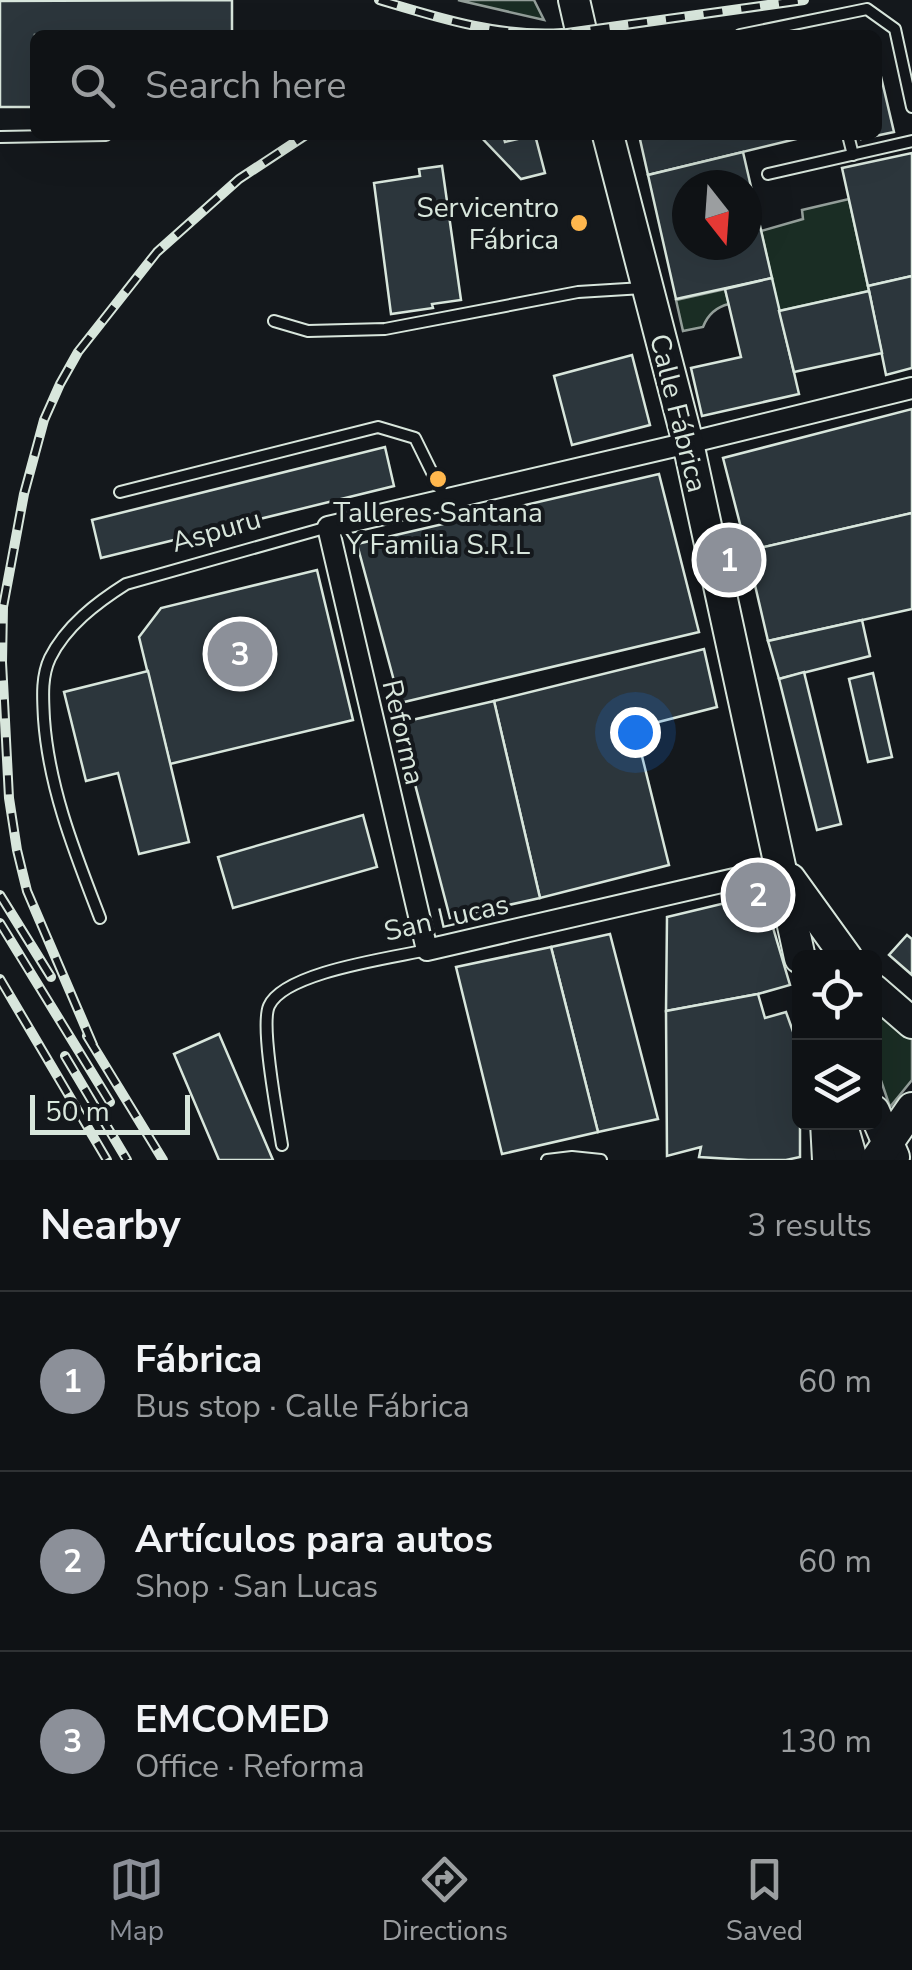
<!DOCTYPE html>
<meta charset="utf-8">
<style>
:root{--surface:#0f1215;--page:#1d2022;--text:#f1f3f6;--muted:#9b9ea0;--line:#2f3234;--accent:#8c9099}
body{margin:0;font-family:"Nunito Sans",sans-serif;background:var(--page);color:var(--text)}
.controls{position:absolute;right:30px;bottom:30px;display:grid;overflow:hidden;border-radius:15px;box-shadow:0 10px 40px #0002}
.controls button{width:90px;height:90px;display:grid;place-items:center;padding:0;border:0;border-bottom:2px solid var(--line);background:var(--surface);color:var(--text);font:50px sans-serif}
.compass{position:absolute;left:672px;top:170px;width:90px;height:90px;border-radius:50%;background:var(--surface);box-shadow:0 10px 40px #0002;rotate:163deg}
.scale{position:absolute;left:30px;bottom:25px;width:160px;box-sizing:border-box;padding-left:10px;border:5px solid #d8e6dc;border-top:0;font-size:28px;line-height:35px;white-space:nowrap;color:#d8e6dc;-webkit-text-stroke:8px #14181c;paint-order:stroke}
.you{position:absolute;left:635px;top:732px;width:35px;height:35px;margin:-25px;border:8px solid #fff;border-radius:50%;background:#1a73e8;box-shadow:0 0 0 15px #1a73e833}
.badge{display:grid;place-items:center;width:65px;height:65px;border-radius:50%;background:var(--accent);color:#fff;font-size:32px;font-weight:700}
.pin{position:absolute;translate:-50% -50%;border:5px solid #fff;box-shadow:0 2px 10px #0006}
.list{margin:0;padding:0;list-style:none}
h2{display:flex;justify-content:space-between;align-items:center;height:130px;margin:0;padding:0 40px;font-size:42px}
h2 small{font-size:32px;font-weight:400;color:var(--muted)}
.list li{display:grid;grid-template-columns:65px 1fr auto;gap:30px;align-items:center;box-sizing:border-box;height:180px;padding:0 40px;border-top:2px solid var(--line)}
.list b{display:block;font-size:38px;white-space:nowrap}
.list p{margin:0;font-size:32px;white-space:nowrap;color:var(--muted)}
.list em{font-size:32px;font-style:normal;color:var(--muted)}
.icon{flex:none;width:55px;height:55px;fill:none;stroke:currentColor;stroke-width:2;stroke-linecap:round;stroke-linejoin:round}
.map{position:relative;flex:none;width:912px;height:1160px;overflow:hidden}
.search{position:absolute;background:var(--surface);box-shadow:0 10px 40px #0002;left:30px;right:30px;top:30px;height:110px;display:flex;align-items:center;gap:25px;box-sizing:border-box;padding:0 35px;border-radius:15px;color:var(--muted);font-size:38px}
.sheet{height:670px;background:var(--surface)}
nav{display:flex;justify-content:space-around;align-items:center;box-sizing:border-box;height:140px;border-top:2px solid var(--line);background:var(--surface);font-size:28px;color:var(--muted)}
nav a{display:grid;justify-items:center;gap:5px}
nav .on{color:var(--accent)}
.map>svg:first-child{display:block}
.green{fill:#1a2d24;stroke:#939e99;stroke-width:2.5}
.building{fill:#2c363c;stroke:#d8e6dc;stroke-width:2.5;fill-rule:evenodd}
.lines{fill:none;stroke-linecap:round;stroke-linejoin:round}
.service-casing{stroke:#d8e6dc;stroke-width:14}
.minor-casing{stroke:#d8e6dc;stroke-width:24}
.primary-casing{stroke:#d8e6dc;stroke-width:34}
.service{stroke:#14181c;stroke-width:10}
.minor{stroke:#14181c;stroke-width:20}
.primary{stroke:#14181c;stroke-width:30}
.rail-casing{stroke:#d8e6dc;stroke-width:10}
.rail{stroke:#14181c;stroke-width:6;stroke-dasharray:19;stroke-linecap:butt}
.poi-dot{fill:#ffb74d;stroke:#14181c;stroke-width:4}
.labels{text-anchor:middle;stroke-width:8;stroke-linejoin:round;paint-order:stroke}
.poi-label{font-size:28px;fill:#d8e6dc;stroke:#14181c;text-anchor:end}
.street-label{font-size:28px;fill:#d8e6dc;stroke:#14181c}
</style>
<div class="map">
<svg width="912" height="1160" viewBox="0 0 912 1160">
<rect width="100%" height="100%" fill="#14181c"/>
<!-- green -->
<g class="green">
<path d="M458 0H534L544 20 462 1Z"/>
<path d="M849 199 869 291 779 311 761 231 803 219 802 210Z"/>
<path d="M725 289 729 304C716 307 708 314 703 327L683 331 676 300Z"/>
<path d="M874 1007 907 1036 912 1038V1080L890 1107 875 1063Z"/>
</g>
<!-- building -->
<g class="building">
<path d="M232 0V35H35V107H0V1Z"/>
<path d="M878 64 894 132 861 139 860 135H877Z"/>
<path d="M479 135H503L505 142 535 135 545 173 521 179Z"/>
<path d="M639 135H795L796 139 648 175Z"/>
<path d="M743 152 772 278 676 299 648 175ZM687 185H747V245H687Z"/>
<path d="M912 153V276L868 286 842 168Z"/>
<path d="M442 166 461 300 432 304 433 308 391 314 374 183 420 176 419 169Z"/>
<path d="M912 276V368L886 375 868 286Z"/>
<path d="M772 278 799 394 702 416 691 368 741 357 725 289Z"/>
<path d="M869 291 882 353 794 372 779 311Z"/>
<path d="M632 355 650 425 572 445 554 376Z"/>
<path d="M912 409V513L747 551 723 458Z"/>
<path d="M385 447 394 486 101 558 92 520Z"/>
<path d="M659 474 699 632 400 703 357 544Z"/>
<path d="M912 513V609L768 641 747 551Z"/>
<path d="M317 570 353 720 170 764 139 637 161 608Z"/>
<path d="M862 620 870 656 779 679 768 641Z"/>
<path d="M704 649 717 707 635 728 669 865 540 898 494 701Z"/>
<path d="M148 671 189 842 139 854 118 773 86 781 64 692Z"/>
<path d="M804 672 841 824 817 830 779 679Z"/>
<path d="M873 673 892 757 868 762 849 679Z"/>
<path d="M494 701 540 898 450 918 399 723Z"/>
<path d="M363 815 377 867 233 908 218 857Z"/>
<path d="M763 894 790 985 758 994 666 1011 667 917Z"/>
<path d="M610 934 658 1119 598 1132 551 947Z"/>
<path d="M907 935 912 939V975L889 955Z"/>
<path d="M551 947 598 1132 502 1154 456 967Z"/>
<path d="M758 994 765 1018 786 1012 800 1051V1157L786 1160H748L699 1157 701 1147 667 1156 666 1011Z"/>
<path d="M219 1034 273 1160H219L174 1054Z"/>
</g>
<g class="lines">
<defs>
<g id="service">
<path d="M740 35 867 9 895 29 912 107"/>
<path d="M848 135 853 155"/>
<path d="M0 137 106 135"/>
<path d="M768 174 912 141"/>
<path d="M274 321 308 331 385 329 578 292 643 288"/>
<path d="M120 492 378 427 415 438 445 499"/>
<path d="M100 918C75 853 49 789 44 719 43 699 41 677 50 658 66 626 96 603 126 584L328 527"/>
<path d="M282 1145C278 1119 260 1026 269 1006 284 972 391 958 427 950"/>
<path d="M547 1160 572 1157 601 1160"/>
</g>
<path id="minor" d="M782 868 427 950 328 527 688 443 912 388"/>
<g id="primary">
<path d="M574 0 582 35"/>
<path d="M608 135 688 443 800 958"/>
<path d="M790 879 847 958"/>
<path d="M874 990 912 1023"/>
<path d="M874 1111 894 1157"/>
<path d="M826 1122 828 1160"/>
<path d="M841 1122 852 1160"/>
<path d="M876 1160 912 1108"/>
</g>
</defs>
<!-- service casing -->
<use href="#service" class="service-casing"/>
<!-- minor casing -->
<use href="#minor" class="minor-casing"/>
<!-- primary casing -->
<use href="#primary" class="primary-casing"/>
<!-- service -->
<use href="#service" class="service"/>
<!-- minor -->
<use href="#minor" class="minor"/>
<!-- primary -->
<use href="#primary" class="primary"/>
<defs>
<g id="rail">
<path d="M379 0C439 18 498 37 562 33"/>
<path d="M553 35 804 0"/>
<path d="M0 895 51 977"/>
<path d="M0 923 110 1102"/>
<path d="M0 979 107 1160"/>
<path d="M87 1036 163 1160"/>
<path d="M93 1045 27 891 17 850 9 798 2 662 3 607 24 494 44 420 60 384 78 352 157 252 239 179 306 135"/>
<path d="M65 1056 127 1160"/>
</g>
</defs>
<!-- rail casing -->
<use href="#rail" class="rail-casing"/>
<!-- rail -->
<use href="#rail" class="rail"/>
</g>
<!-- markers -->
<g class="poi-dot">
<circle cx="579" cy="223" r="10"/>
<circle cx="438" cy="479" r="10"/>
</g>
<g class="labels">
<!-- poi labels -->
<g class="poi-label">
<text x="559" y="217">Servicentro<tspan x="559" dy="32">Fábrica</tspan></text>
<text x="438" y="522" text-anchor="middle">Talleres Santana<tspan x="438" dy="32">Y Familia S.R.L</tspan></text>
</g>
<!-- street labels -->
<g class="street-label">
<text transform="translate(679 413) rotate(76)" y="10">Calle Fábrica</text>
<text transform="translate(216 530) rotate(-16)" y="10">Aspuru</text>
<text transform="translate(404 732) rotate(77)" y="10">Reforma</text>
<text transform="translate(446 917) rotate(-13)" y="10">San Lucas</text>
</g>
</g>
</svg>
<div class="controls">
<button><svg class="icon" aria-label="locate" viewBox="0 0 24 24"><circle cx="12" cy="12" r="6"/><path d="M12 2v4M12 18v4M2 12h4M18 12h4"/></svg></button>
<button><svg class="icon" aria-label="layers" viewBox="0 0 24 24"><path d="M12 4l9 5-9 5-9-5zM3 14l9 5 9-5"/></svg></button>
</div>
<svg class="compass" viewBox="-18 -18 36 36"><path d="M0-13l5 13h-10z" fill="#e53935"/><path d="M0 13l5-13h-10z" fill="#9b9ea0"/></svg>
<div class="scale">50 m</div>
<div class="you"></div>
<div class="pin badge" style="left:729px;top:560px">1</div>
<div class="pin badge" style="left:758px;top:895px">2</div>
<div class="pin badge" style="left:240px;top:654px">3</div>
<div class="search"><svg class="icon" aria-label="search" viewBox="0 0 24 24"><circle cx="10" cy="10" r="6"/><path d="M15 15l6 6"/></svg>Search here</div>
</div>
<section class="sheet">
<h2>Nearby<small>3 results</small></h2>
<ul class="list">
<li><span class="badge">1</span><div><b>Fábrica</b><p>Bus stop · Calle Fábrica</p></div><em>60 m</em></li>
<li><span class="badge">2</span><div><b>Artículos para autos</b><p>Shop · San Lucas</p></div><em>60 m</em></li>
<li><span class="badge">3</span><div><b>EMCOMED</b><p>Office · Reforma</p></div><em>130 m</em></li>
</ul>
</section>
<nav>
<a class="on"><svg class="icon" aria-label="map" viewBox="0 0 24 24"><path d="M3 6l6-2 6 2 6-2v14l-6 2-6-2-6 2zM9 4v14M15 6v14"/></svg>Map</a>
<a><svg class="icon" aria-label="directions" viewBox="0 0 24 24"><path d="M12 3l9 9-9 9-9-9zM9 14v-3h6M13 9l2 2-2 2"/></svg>Directions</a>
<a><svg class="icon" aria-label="saved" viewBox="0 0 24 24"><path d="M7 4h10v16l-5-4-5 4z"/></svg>Saved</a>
</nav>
